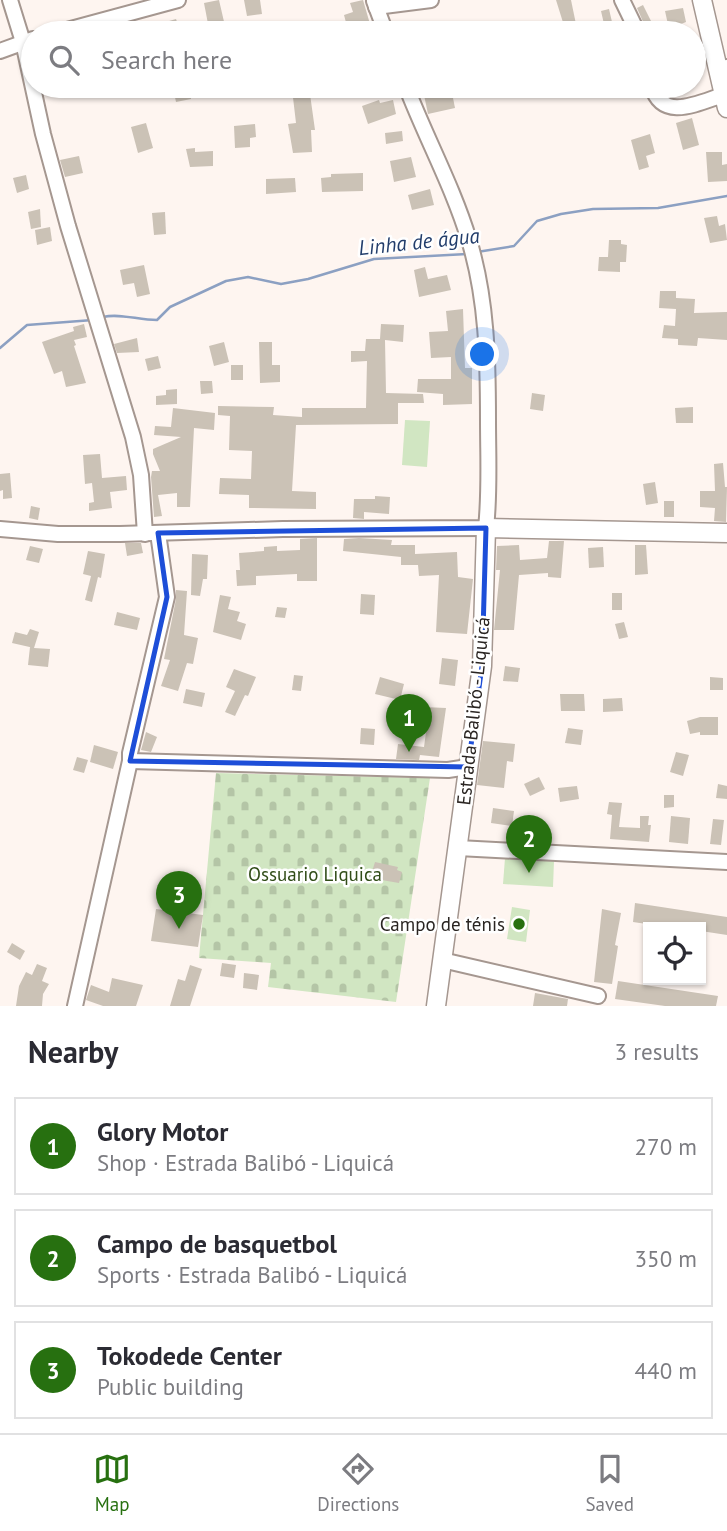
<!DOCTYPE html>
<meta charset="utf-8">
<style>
:root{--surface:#fff;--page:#f7f7f7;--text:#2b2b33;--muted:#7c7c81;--line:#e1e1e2;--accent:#277010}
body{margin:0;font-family:"PT Sans",sans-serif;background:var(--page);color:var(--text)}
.controls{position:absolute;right:21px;bottom:21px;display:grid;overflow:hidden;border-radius:0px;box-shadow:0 2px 5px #0004}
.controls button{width:63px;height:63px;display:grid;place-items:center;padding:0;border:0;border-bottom:2px solid var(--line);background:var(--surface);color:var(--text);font:35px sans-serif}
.you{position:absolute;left:483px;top:355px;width:24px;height:24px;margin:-18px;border:5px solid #fff;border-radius:50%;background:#1a73e8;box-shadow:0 0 0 10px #1a73e833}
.badge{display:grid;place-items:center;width:46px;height:46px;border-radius:50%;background:var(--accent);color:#fff;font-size:23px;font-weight:700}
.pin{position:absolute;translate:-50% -58px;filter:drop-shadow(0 2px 4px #0008)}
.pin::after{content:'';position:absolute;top:37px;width:24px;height:21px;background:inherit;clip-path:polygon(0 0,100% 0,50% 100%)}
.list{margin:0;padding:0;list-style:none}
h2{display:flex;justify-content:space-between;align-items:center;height:91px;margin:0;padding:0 28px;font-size:30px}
h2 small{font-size:23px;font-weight:400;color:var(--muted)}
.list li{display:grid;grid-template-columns:46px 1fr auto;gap:21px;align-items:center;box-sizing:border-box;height:98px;margin:0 14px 14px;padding:0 14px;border:2px solid var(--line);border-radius:0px}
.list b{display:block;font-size:26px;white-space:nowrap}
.list p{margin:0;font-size:23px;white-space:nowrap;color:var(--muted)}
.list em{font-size:23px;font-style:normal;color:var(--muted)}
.icon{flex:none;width:38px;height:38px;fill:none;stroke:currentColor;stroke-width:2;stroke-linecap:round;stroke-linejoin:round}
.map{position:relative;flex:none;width:727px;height:1006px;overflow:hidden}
.search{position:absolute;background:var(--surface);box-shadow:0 2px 5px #0004;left:21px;right:21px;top:21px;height:77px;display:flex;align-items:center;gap:18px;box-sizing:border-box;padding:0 24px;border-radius:38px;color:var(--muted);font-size:26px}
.sheet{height:427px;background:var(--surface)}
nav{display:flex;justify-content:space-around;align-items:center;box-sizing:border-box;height:98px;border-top:2px solid var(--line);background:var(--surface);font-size:19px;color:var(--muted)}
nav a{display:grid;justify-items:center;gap:4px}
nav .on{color:var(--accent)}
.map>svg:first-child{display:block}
.cemetery{fill:url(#cemetery-stones)}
.garden{fill:#d1e6c2}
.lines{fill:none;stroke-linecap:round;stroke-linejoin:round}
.stream{stroke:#8ca0c2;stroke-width:2.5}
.building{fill:#cbc2b6}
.minor-casing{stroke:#a59790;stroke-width:18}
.major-casing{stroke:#a59790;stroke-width:21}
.minor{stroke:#fff;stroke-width:14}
.major{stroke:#fff;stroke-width:18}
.marked{fill:none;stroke:#1d4ed8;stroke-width:5;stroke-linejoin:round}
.poi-dot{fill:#277010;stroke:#fff;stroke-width:2.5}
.labels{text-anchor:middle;stroke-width:5;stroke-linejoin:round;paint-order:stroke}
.street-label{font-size:19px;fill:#2a2522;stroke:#fff}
.park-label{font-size:19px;fill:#314d18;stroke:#fff}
.poi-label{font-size:19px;fill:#2a2522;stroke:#fff;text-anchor:end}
.water-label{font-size:21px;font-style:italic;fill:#223d6b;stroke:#fff}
</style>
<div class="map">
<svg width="727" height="1006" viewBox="0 0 727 1006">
<defs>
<pattern id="cemetery-stones" width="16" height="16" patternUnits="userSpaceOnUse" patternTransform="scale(1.75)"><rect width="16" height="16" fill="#d1e6c2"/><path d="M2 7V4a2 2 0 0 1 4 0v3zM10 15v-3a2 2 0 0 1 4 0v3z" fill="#b4c5a6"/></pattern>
</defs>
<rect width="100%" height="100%" fill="#fef5f0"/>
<!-- cemetery -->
<path class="cemetery" d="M216 773 430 778 396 1002 268 987 271 963 199 958Z"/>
<!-- garden -->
<g class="garden">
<path d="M405 420 430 421 427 467 402 465Z"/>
<path d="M505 858 554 861 553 887 503 884Z"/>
<path d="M512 907 530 910 526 942 507 939Z"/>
</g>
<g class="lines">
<!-- stream -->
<g class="stream">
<path d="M477 252 514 246 537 221 561 214 593 209 658 208 727 196"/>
<path d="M103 317C120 313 138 320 157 320L170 307 226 281 248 277 281 284 308 279 374 259 467 254"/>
<path d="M0 348 27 325 93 320"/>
</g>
</g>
<!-- building -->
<g class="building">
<path d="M219 0 225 26 209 29 204 3Z"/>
<path d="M244 0H260L262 14 247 16Z"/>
<path d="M363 0 370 24 348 30 344 15 353 12 350 3Z"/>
<path d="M556 0H571L577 29 566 32Z"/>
<path d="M643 5 652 23 655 33H648L637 8Z"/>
<path d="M683 8 686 22 669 29 665 11Z"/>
<path d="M609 9 612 22 604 24 601 11Z"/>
<path d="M176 19 181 33H162L159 24Z"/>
<path d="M189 86 191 99 176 102 173 88Z"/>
<path d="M662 86H678L680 93 669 95Z"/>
<path d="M309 87 315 130H311L312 152 293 153 288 124 296 123 292 89Z"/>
<path d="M451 88 455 108 428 114 424 95Z"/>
<path d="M379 100 380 103 393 100 396 114 368 124 362 106Z"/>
<path d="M692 118 699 145 683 150 676 123Z"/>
<path d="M146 123 153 148 138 153 131 127Z"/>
<path d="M255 124 256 137 250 138V147L235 148 234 126Z"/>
<path d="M402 131 403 141 386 144 385 133Z"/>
<path d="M650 134 655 153 646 156 649 167 639 170 631 140Z"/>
<path d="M195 148V152L213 151V166L190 167 186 149Z"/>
<path d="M706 152H722V165L727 164V181L708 182Z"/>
<path d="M79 156 83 173 65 177 60 160Z"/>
<path d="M411 157 416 177 394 182 390 161Z"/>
<path d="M363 173V191L322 192 321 178 331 177V174Z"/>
<path d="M26 175 29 189 17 193 13 178Z"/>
<path d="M295 178 296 192 266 194V179Z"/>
<path d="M430 189 434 205 412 210 408 195Z"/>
<path d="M40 209 41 227 31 229 28 212Z"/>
<path d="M165 212 166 234 154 235 152 213Z"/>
<path d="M717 216 719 226 725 224 727 240 710 243 704 218Z"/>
<path d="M50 227 52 241 37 245 35 230Z"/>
<path d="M609 240H621V244L627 245 626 262H620V272L598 271 599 257H608Z"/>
<path d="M144 265 150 294 137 297 134 283 123 285 120 270Z"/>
<path d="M425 267 428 279 447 275 451 290 419 297 414 270Z"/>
<path d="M660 291H676V298L695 299 694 313 727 312V340L698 338 697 346 678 345V339L662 338 664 325 675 326 676 309 659 308Z"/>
<path d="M463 309 465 368H472V404L443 405V394L417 392 418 379H451V357L431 358 429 332 448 331 446 311Z"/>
<path d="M84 324 87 337 74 340 76 345 74 346 86 383 66 387 62 371 54 374 42 342 74 331 73 327Z"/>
<path d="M381 324 404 325 403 342 385 340 386 393 423 394 424 403H398V424L296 425 292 491 316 492V509L249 508V495L219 494 220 478 251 479 252 451 229 450 230 416 218 415V406L274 407 273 415 302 417V408H366L367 361 351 362V351H365L366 339H380Z"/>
<path d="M137 338 139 352 117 353 114 344Z"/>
<path d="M224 342 229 362 214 366 209 346Z"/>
<path d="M259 342H272V365H280V382L260 383Z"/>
<path d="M158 356 161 368 148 371 145 359Z"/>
<rect x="231" y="365" width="12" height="15"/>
<path d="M200 381H212L213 393 201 394Z"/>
<path d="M177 389V404L156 405V396L166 395V390Z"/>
<path d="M532 393 545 395 543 411 530 409Z"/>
<path d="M693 407V423H676L675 408Z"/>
<path d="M173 408 215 413 214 430 194 428 190 507H177V493L158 495 162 516 154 517 151 477 152 471H160L153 454V449L181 437 154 435 155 426 171 427Z"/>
<path d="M100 454 102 478 126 476 127 490 110 492 112 508 89 511V503L94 502 92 483 85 484 83 455Z"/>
<path d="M723 463 725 487H727L726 522 714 521 715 508 700 507V491H715L714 464Z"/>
<path d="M10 473 12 498 3 499V490L0 491V474Z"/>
<path d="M655 482 658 503 646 505 643 484Z"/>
<path d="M375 496 390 497 389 514 364 512V519L353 518 354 499H375Z"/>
<rect x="664" y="501" width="10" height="16"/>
<path d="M31 506 40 508 38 520 29 518Z"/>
<path d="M317 538V581H297V574L256 576V585L237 586 236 570H240L239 553 264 551V547L277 546V551L300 550V539Z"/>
<path d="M359 538 392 540 391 545H415V554L457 552 458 577 473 579 467 634 436 632 439 575 419 576 418 565H401V557L343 551 344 539Z"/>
<path d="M549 541H564L561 578 548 577V573L519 575 514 630H494L500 570H496L497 546 519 545 520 560 547 558Z"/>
<path d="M125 543H141L143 553 127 556Z"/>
<path d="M635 545H646L648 574 635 575Z"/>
<path d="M30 546 43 549 39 563 26 560Z"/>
<path d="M603 547 604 567 589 568 588 548Z"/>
<path d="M88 551 105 554 101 578 98 577 92 602 85 600 91 576 83 574Z"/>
<path d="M192 554 208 555 207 579H203L200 596 191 595Z"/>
<path d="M176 590 187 591 184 635 198 638 193 664 187 663 178 691 161 686 170 660 164 659 176 599Z"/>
<rect x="612" y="593" width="10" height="17"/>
<path d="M361 594 375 595 374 615 360 614Z"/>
<path d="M220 595 231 597 228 609 240 612 237 621 246 624 241 640 213 632Z"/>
<path d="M277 607 287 608 285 618 275 617Z"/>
<path d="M117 612 140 618 137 630 114 625Z"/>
<path d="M624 622 628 637 619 639 615 624Z"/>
<path d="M30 629 39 632 34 648 50 649 48 667 28 665 30 647 34 648 12 643 15 632 27 635Z"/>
<path d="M442 658 458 660 455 686 439 684Z"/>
<path d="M505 666 520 668 518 682 503 681Z"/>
<path d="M234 669 256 677 248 696 245 695 235 716 225 712 235 691 226 687Z"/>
<path d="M294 675 303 676 301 691 292 690Z"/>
<path d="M380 677 404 684 400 700 375 694Z"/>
<path d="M710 677 723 678V690H710Z"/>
<path d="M186 689 205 693 202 707 183 703Z"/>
<path d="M560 694H584L585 711H561Z"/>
<path d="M622 698 623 711 603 712V699Z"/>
<path d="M402 706 446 708 439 757 420 755 419 760 396 759 398 744 424 747 427 725 400 722Z"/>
<path d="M700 717H718V735H700V732L690 734 687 721Z"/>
<path d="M361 728 375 729 374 745 360 744Z"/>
<path d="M568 728 583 730 581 745 565 743Z"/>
<path d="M146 732 157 737 151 752 141 750Z"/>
<path d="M483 741 515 744 513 762 507 761 504 788 477 785Z"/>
<path d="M94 745 118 752 113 769 90 762Z"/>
<path d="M676 752 689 755 683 776 670 772Z"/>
<path d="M77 757 88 760 84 773 73 770Z"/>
<path d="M539 777 545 789 530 796 524 784Z"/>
<path d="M718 784 727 786V799L716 798Z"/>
<path d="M577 786 579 799 560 802 558 788Z"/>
<path d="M664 795H674V807L664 808Z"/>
<path d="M609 802 622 803 619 827 640 828V816H649L648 825H651L649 842 610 839 612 815 607 814Z"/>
<path d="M493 808 514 811 512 826 491 823Z"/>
<path d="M671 816 690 818 688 844 669 842Z"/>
<path d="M713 819 724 820 721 845 710 844Z"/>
<path d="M375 862 398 867 397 870 402 872 399 883 370 878Z"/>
<path d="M635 903 727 917V935L701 931V927H667L633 922Z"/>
<path d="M156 909 203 915 198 947 151 941Z"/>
<path d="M602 909 621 913 615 945 618 946 612 984 594 982Z"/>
<path d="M12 943 25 951 20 960 7 952Z"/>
<path d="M222 963 236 965 234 978 220 976Z"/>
<path d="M37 964 47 968 42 981 49 984 43 994 42 1006H16L19 986 26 972 32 975Z"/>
<path d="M190 965 202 969 190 1006H170L178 979 185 981Z"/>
<path d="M244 973 259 975 257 990 243 988Z"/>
<path d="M112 978 143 985 136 1006H103L86 1000 91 985 109 992Z"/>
<path d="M618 981 718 996 716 1006H665L615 999Z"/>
<path d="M535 993 568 999 567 1006H533Z"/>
</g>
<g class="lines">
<defs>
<g id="minor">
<path d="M10 0 23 42 43 134 68 226 133 437 141 475 145 534"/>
<path d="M622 0 638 33"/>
<path d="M374 1 386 33"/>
<path d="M376 7 431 0"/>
<path d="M56 33 178 0"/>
<path d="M0 51 33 39"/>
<path d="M652 86C662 122 698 103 723 95L727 67"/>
<path d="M0 529 58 534H120L283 529 486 528C490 492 488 457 488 421 488 360 487 299 469 240 453 187 426 138 406 86"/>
<path d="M130 761 448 770 468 767"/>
<path d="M458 848 727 862"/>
<path d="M442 960 598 996"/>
<path d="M75 1006 130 761V753L167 597 158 533"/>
</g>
<g id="major">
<path d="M702 0 727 108"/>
<path d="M436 1006 482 666 486 528 727 533"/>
</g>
</defs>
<!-- minor casing -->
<use href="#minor" class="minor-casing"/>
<!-- major casing -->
<use href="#major" class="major-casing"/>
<!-- minor -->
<use href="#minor" class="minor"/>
<!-- major -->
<use href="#major" class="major"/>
</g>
<!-- marked area -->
<path class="marked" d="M486 528 482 666 468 767 130 761 167 597 158 533Z"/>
<!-- markers -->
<circle class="poi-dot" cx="519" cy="924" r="7"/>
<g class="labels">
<!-- street labels -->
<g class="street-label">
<text transform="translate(473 711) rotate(-84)" y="7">Estrada Balibó - Liquicá</text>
</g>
<!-- park labels -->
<g class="park-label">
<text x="315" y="881">Ossuario Liquica</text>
</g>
<!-- poi labels -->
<g class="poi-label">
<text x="505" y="931">Campo de ténis</text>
</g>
<!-- water labels -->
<g class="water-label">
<text transform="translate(419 242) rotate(-6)" y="7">Linha de água</text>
</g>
</g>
</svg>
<div class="controls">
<button><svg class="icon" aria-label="locate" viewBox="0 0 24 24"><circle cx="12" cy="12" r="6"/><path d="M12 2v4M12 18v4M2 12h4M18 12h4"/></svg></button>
</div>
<div class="you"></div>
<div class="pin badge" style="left:409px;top:752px">1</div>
<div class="pin badge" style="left:529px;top:873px">2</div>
<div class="pin badge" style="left:179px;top:929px">3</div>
<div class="search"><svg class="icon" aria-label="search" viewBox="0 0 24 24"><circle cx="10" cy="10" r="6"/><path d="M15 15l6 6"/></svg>Search here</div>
</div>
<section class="sheet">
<h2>Nearby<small>3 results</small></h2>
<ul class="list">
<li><span class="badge">1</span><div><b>Glory Motor</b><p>Shop · Estrada Balibó - Liquicá</p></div><em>270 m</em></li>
<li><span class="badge">2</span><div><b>Campo de basquetbol</b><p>Sports · Estrada Balibó - Liquicá</p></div><em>350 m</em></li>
<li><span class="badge">3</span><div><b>Tokodede Center</b><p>Public building</p></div><em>440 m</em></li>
</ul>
</section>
<nav>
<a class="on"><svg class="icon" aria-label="map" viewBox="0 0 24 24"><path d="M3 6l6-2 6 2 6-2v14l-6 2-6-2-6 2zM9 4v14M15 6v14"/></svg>Map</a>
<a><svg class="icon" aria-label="directions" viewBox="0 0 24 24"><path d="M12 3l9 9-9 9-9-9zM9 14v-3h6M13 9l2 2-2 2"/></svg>Directions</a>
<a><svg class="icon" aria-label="saved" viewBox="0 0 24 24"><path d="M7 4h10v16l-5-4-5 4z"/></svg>Saved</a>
</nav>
